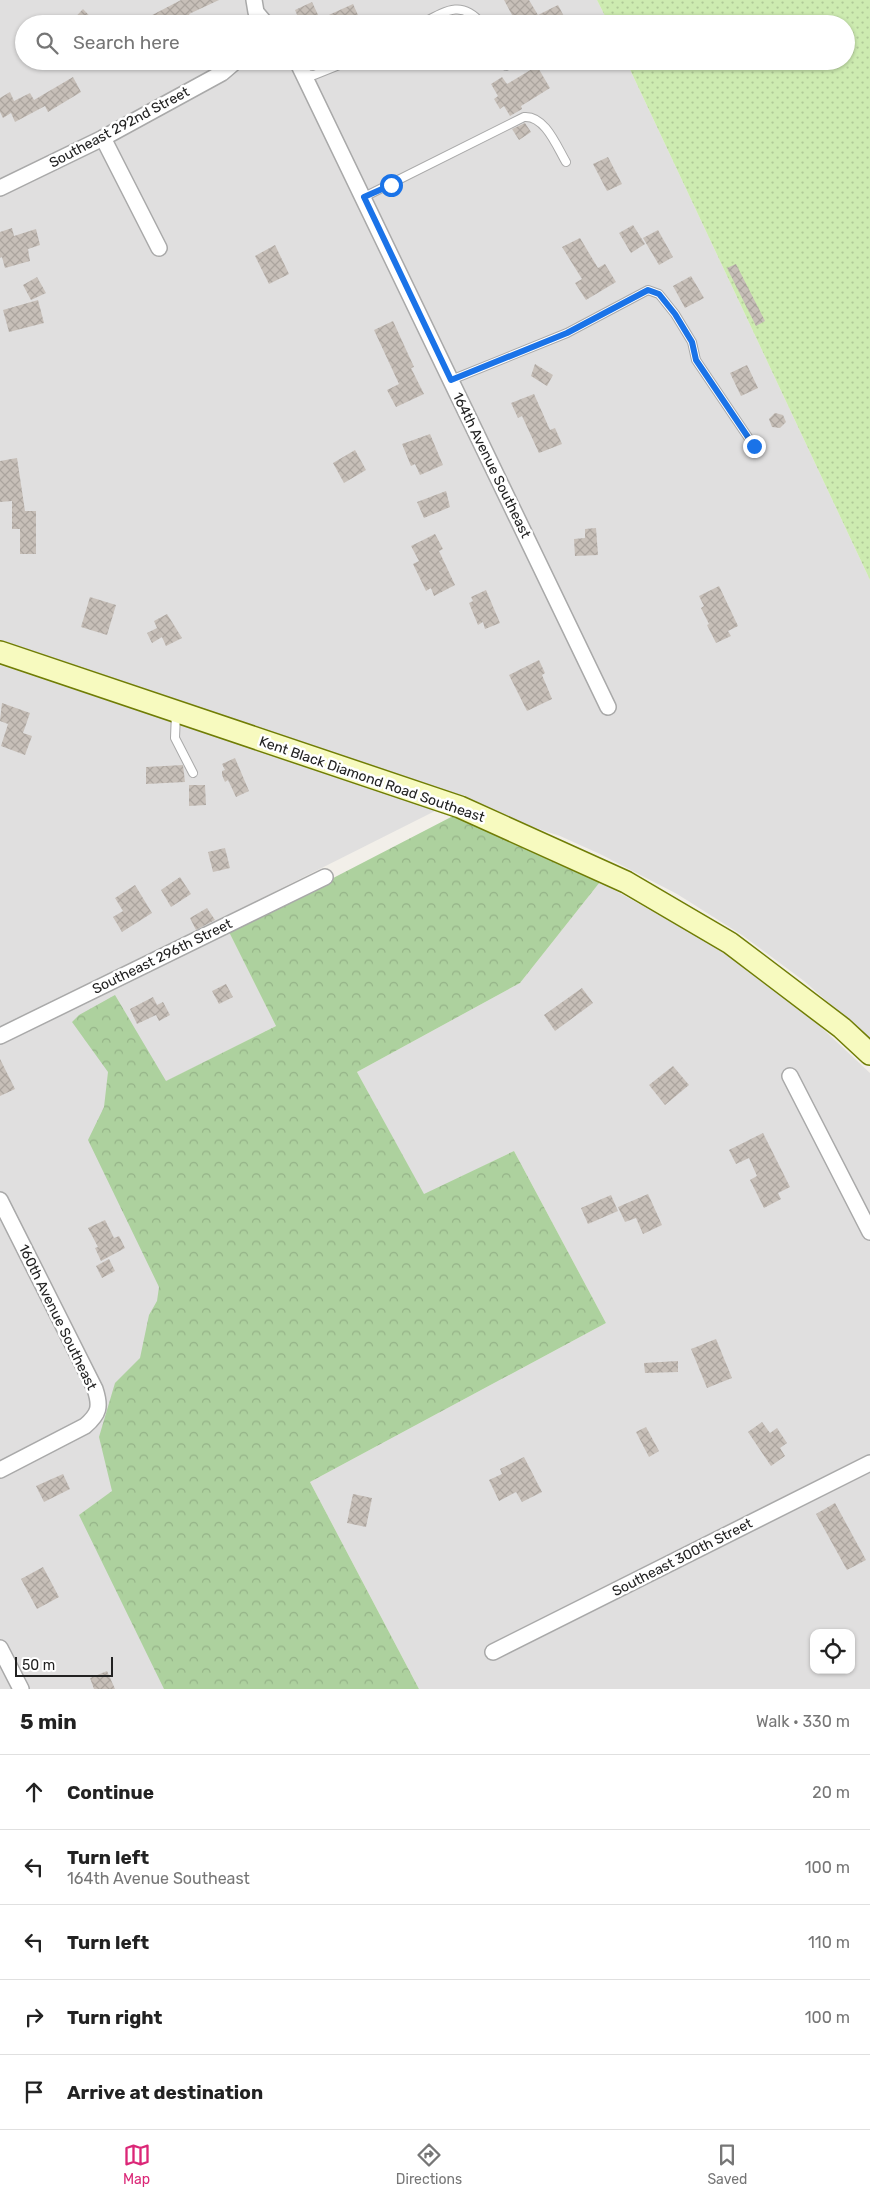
<!DOCTYPE html>
<meta charset="utf-8">
<style>
:root{--surface:#fff;--page:#f6f6f6;--text:#222;--muted:#767676;--line:#e0e0e0;--accent:#db2777}
body{margin:0;font-family:Rubik,sans-serif;background:var(--page);color:var(--text)}
.controls{position:absolute;right:15px;bottom:15px;display:grid;overflow:hidden;border-radius:10px;box-shadow:0 1px 4px #0004}
.controls button{width:45px;height:45px;display:grid;place-items:center;padding:0;border:0;border-bottom:1px solid var(--line);background:var(--surface);color:var(--text);font:25px sans-serif}
.scale{position:absolute;left:15px;bottom:12px;width:98px;box-sizing:border-box;padding-left:5px;border:2px solid #222;border-top:0;font-size:14px;line-height:18px;white-space:nowrap;color:#222;-webkit-text-stroke:4px #fff;paint-order:stroke}
.stop{position:absolute;width:15px;height:15px;margin:-11px;border:4px solid #1a73e8;border-radius:50%;background:#fff}
.stop.end{background:#1a73e8;border-color:#fff;box-shadow:0 1px 5px #0008}
.list{margin:0;padding:0;list-style:none}
h2{display:flex;justify-content:space-between;align-items:center;height:65px;margin:0;padding:0 20px;font-size:21px}
h2 small{font-size:16px;font-weight:400;color:var(--muted)}
.list li{display:grid;grid-template-columns:32px 1fr auto;gap:15px;align-items:center;box-sizing:border-box;height:75px;padding:0 20px;border-top:1px solid var(--line)}
.list b{display:block;font-size:19px;white-space:nowrap}
.list p{margin:0;font-size:16px;white-space:nowrap;color:var(--muted)}
.list em{font-size:16px;font-style:normal;color:var(--muted)}
.icon{flex:none;width:28px;height:28px;fill:none;stroke:currentColor;stroke-width:2;stroke-linecap:round;stroke-linejoin:round}
.map{position:relative;flex:none;width:870px;height:1689px;overflow:hidden}
.search{position:absolute;background:var(--surface);box-shadow:0 1px 4px #0004;left:15px;right:15px;top:15px;height:55px;display:flex;align-items:center;gap:12px;box-sizing:border-box;padding:0 18px;border-radius:28px;color:var(--muted);font-size:19px}
.sheet{height:440px;background:var(--surface)}
nav{display:flex;justify-content:space-around;align-items:center;box-sizing:border-box;height:70px;border-top:1px solid var(--line);background:var(--surface);font-size:14px;color:var(--muted)}
nav a{display:grid;justify-items:center;gap:2px}
nav .on{color:var(--accent)}
.map>svg:first-child{display:block}
.residential{fill:#e0dfdf;fill-rule:evenodd}
.grass{fill:url(#grass-dots)}
.forest{fill:url(#forest-crowns)}
.building{fill:url(#building-cross-hatch)}
.lines{fill:none;stroke-linecap:round;stroke-linejoin:round}
.lane-casing{stroke:#a9a9a9;stroke-width:10}
.street-casing{stroke:#a9a9a9;stroke-width:18}
.secondary-casing{stroke:#707d05;stroke-width:24}
.lane{stroke:#fff;stroke-width:8}
.street{stroke:#fff;stroke-width:15}
.secondary{stroke:#f7fabf;stroke-width:21}
.route{stroke:#1a73e8;stroke-width:6}
.labels{text-anchor:middle;stroke-width:5;stroke-linejoin:round;paint-order:stroke}
.street-label{font-size:14px;fill:#222;stroke:#fff}
</style>
<div class="map">
<svg width="870" height="1689" viewBox="0 0 870 1689">
<defs>
<pattern id="grass-dots" width="8" height="8" patternUnits="userSpaceOnUse" patternTransform="scale(1.25)"><rect width="8" height="8" fill="#cdebb0"/><path d="M2 2h.1M6 6h.1" fill="none" stroke="#b0c997" stroke-width="1.8" stroke-linecap="round"/></pattern>
<pattern id="forest-crowns" width="20" height="18" patternUnits="userSpaceOnUse" patternTransform="scale(1.25)"><rect width="20" height="18" fill="#add19e"/><path d="M2 6a3 3 0 1 1 6 0M12 15a3 3 0 1 1 6 0" fill="none" stroke="#95b388"/></pattern>
<pattern id="building-cross-hatch" width="8" height="8" patternUnits="userSpaceOnUse" patternTransform="scale(1.25)"><rect width="8" height="8" fill="#c7bfb8"/><path d="M0 0l8 8M0 8l8-8" fill="none" stroke="#aba49e"/></pattern>
</defs>
<rect width="100%" height="100%" fill="#f2efe9"/>
<!-- residential -->
<g class="residential">
<path d="M0 0H597L609 24H24V61H626L870 580V1039L804 981 742 935 677 894 600 854 560 836 0 650Z"/>
<path d="M0 665 437 810 222 918 276 1026 129 1100 250 1689H0Z"/>
<path d="M600 882 709 943 743 966 809 1016 870 1073V1689H419L310 1482 606 1323 514 1151 424 1195 357 1072 520 983ZM814 1633H851V1670H814Z"/>
</g>
<!-- grass -->
<path class="grass" d="M597 0H870V580L626 61H846V24H609Z"/>
<!-- forest -->
<path class="forest" d="M453 816 600 882 520 983 357 1072 424 1194 514 1151 606 1323 310 1482 419 1689H164L79 1515 112 1491 99 1437 115 1383 140 1358 149 1315 157 1301 159 1287 88 1140 104 1107 108 1072 72 1022 79 1015 115 995 166 1081 276 1026 229 932Z"/>
<!-- building -->
<g class="building">
<path d="M181 0H219L189 14 190 16 174 24H135Z"/>
<path d="M504 0H529L538 15 558 5 568 24H517Z"/>
<path d="M312 2 320 19 353 4 362 24H301L295 10Z"/>
<path d="M83 9 97 24H69Z"/>
<path d="M537 66 550 88 521 106 522 109 510 116 504 106 500 109 494 99 498 96 491 84 502 77 507 84Z"/>
<path d="M73 77 81 92 48 112 45 106 15 122 11 113 3 118 0 112V98L10 92 14 101 30 93 34 100Z"/>
<path d="M525 123 531 132 519 140 512 129Z"/>
<path d="M608 157 622 184 607 191 593 164Z"/>
<path d="M633 225 645 244 631 253 619 233Z"/>
<path d="M12 228 14 236 36 229 40 245 28 249 30 261 5 268 2 257 0 258V232Z"/>
<path d="M658 230 673 257 659 265 643 238Z"/>
<path d="M580 238 598 268 605 264 616 282 586 300 575 283 582 279 562 247Z"/>
<path d="M275 245 289 274 269 284 255 256Z"/>
<path d="M736 264 765 321 756 326 727 268Z"/>
<path d="M691 276 704 298 685 308 673 286Z"/>
<path d="M37 277 46 293 31 300 23 285Z"/>
<path d="M38 300 44 323 9 332 3 310Z"/>
<path d="M393 321 414 367 411 368 424 394 396 407 387 390 399 384 374 330Z"/>
<path d="M535 364 553 375 547 386 531 376Z"/>
<path d="M747 365 758 388 741 396 730 373Z"/>
<path d="M534 394 550 430 555 428 562 444 539 453 522 416 518 418 511 403Z"/>
<path d="M775 413 783 415 786 422 780 428 772 427 769 419Z"/>
<path d="M430 434 443 465 420 475 415 464 411 466 402 444Z"/>
<path d="M355 450 366 470 344 483 333 463Z"/>
<path d="M17 458 25 511H36V554H20V529H12V501L0 502V461Z"/>
<path d="M446 491 450 507 424 518 417 502Z"/>
<path d="M596 528 598 555 575 556 574 539 585 538V529Z"/>
<path d="M435 534 443 549 439 551 455 585 434 596 431 588 426 591 413 564 419 561 411 546Z"/>
<path d="M719 586 738 626 728 631 731 636 716 643 707 625 709 624 701 608 704 606 699 596Z"/>
<path d="M486 590 500 623 485 629 483 622 478 625 469 603 473 601 471 597Z"/>
<path d="M90 597 116 605 107 635 81 627Z"/>
<path d="M167 614 182 638 166 646 162 637 152 643 147 633 157 628 154 621Z"/>
<path d="M539 660 545 673 542 675 552 699 527 711 509 675Z"/>
<path d="M2 703 30 713 23 733 32 736 25 755 1 746 8 724 0 721Z"/>
<path d="M235 758 249 791 236 797 228 780 225 782 222 775V771L225 770 222 764Z"/>
<path d="M183 765 185 782 146 784V767Z"/>
<path d="M189 785H205L206 805 189 806Z"/>
<path d="M225 848 230 868 213 872 208 852Z"/>
<path d="M180 877 191 894 171 907 161 890Z"/>
<path d="M135 885 152 913 122 932 113 917 123 911 115 898Z"/>
<path d="M207 908 215 920 196 930 190 918Z"/>
<path d="M226 984 233 997 219 1004 212 991Z"/>
<path d="M582 988 593 1003 555 1031 544 1015Z"/>
<path d="M153 997 157 1005 163 1002 170 1015 159 1021 156 1015 137 1024 130 1009Z"/>
<path d="M0 1059 15 1089 0 1096Z"/>
<path d="M673 1066 689 1085 665 1105 649 1085Z"/>
<path d="M763 1133 790 1187 778 1193 781 1199 764 1208 750 1180 757 1176 749 1158 736 1164 729 1150Z"/>
<path d="M648 1194 662 1225 643 1234 636 1218 625 1222 618 1207Z"/>
<path d="M611 1195 618 1211 588 1224 581 1208Z"/>
<path d="M105 1220 114 1238 119 1236 125 1248 101 1261 95 1248 98 1247 88 1228Z"/>
<path d="M109 1259 115 1271 102 1278 96 1266Z"/>
<path d="M716 1339 732 1378 707 1388 691 1349Z"/>
<path d="M678 1361V1372L645 1373 644 1363Z"/>
<path d="M762 1422 770 1433 777 1428 787 1443 780 1448 785 1456 771 1466 748 1432Z"/>
<path d="M646 1427 659 1451 649 1457 636 1432Z"/>
<path d="M524 1457 542 1492 522 1502 516 1492 499 1501 489 1480 502 1474 500 1469Z"/>
<path d="M63 1474 70 1489 44 1502 36 1486Z"/>
<path d="M353 1494 372 1498 366 1527 347 1523Z"/>
<path d="M835 1503 866 1560 847 1570 816 1514Z"/>
<path d="M43 1567 59 1597 37 1609 21 1579Z"/>
<path d="M107 1671 115 1689H94L90 1678Z"/>
</g>
<g class="lines">
<defs>
<g id="lane">
<path d="M421 24C447 10 462 0 482 24"/>
<path d="M503 61 506 66"/>
<path d="M305 74 314 75 349 61"/>
<path d="M364 197 524 117C545 115 557 147 566 162"/>
<path d="M451 380 567 333 648 290 659 294 675 314 692 342 696 360 754 446"/>
<path d="M176 713 175 738 193 773"/>
</g>
<g id="street">
<path d="M254 0 256 12 266 24"/>
<path d="M297 61 608 707"/>
<path d="M103 138 159 248"/>
<path d="M0 188 103 138 222 73 236 61"/>
<path d="M0 1036 325 877"/>
<path d="M790 1076 870 1232"/>
<path d="M0 1200 95 1389C101 1407 99 1414 85 1426L0 1470"/>
<path d="M0 1648 21 1689"/>
<path d="M493 1652 870 1463"/>
</g>
<path id="secondary" d="M0 652 460 807 626 882 730 943 842 1028 870 1054"/>
</defs>
<!-- lane casing -->
<use href="#lane" class="lane-casing"/>
<!-- street casing -->
<use href="#street" class="street-casing"/>
<!-- secondary casing -->
<use href="#secondary" class="secondary-casing"/>
<!-- lane -->
<use href="#lane" class="lane"/>
<!-- street -->
<use href="#street" class="street"/>
<!-- secondary -->
<use href="#secondary" class="secondary"/>
</g>
<g class="lines">
<!-- route -->
<path class="route" d="M391 185 364 197 451 380 567 333 648 290 659 294 675 314 692 342 696 360 754 446"/>
</g>
<g class="labels">
<!-- street labels -->
<g class="street-label">
<text transform="translate(119 127) rotate(-28)" y="5">Southeast 292nd Street</text>
<text transform="translate(492 465) rotate(64)" y="5">164th Avenue Southeast</text>
<text transform="translate(372 779) rotate(19)" y="5">Kent Black Diamond Road Southeast</text>
<text transform="translate(162 956) rotate(-26)" y="5">Southeast 296th Street</text>
<text transform="translate(58 1317) rotate(64)" y="5">160th Avenue Southeast</text>
<text transform="translate(682 1557) rotate(-27)" y="5">Southeast 300th Street</text>
</g>
</g>
</svg>
<div class="controls">
<button><svg class="icon" aria-label="locate" viewBox="0 0 24 24"><circle cx="12" cy="12" r="6"/><path d="M12 2v4M12 18v4M2 12h4M18 12h4"/></svg></button>
</div>
<div class="scale">50 m</div>
<div class="stop" style="left:391px;top:185px"></div>
<div class="stop end" style="left:754px;top:446px"></div>
<div class="search"><svg class="icon" aria-label="search" viewBox="0 0 24 24"><circle cx="10" cy="10" r="6"/><path d="M15 15l6 6"/></svg>Search here</div>
</div>
<section class="sheet">
<h2>5 min<small>Walk · 330 m</small></h2>
<ul class="list">
<li><svg class="icon" aria-label="ahead" viewBox="0 0 24 24"><path d="M12 20V5M6 11l6-6 6 6"/></svg><div><b>Continue</b></div><em>20 m</em></li>
<li><svg class="icon" aria-label="left" viewBox="0 0 24 24"><path d="M17 20v-9H6M10 6l-5 5 5 5"/></svg><div><b>Turn left</b><p>164th Avenue Southeast</p></div><em>100 m</em></li>
<li><svg class="icon" aria-label="left" viewBox="0 0 24 24"><path d="M17 20v-9H6M10 6l-5 5 5 5"/></svg><div><b>Turn left</b></div><em>110 m</em></li>
<li><svg class="icon" aria-label="right" viewBox="0 0 24 24"><path d="M7 20v-9h11M14 6l5 5-5 5"/></svg><div><b>Turn right</b></div><em>100 m</em></li>
<li><svg class="icon" aria-label="arrive" viewBox="0 0 24 24"><path d="M6 21V4h12l-3 4 3 4H6"/></svg><div><b>Arrive at destination</b></div></li>
</ul>
</section>
<nav>
<a class="on"><svg class="icon" aria-label="map" viewBox="0 0 24 24"><path d="M3 6l6-2 6 2 6-2v14l-6 2-6-2-6 2zM9 4v14M15 6v14"/></svg>Map</a>
<a><svg class="icon" aria-label="directions" viewBox="0 0 24 24"><path d="M12 3l9 9-9 9-9-9zM9 14v-3h6M13 9l2 2-2 2"/></svg>Directions</a>
<a><svg class="icon" aria-label="saved" viewBox="0 0 24 24"><path d="M7 4h10v16l-5-4-5 4z"/></svg>Saved</a>
</nav>
